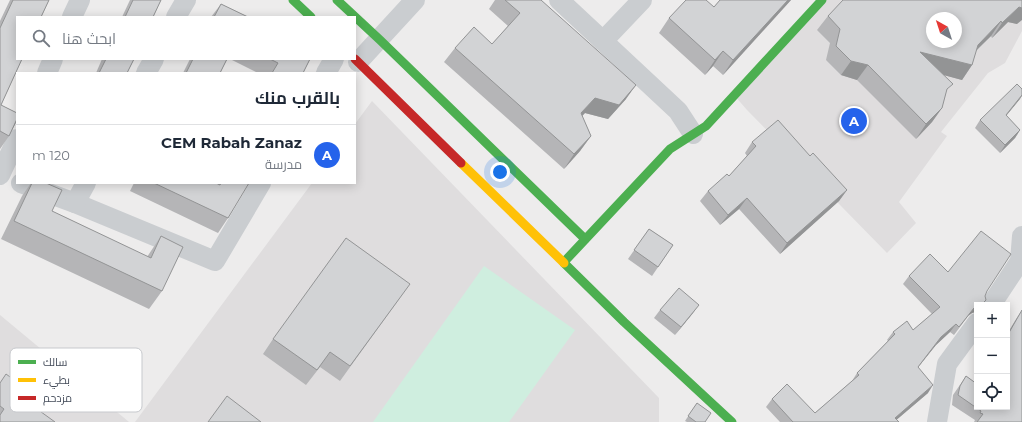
<!DOCTYPE html>
<html lang="ar">
<meta charset="utf-8">
<style>
:root{--surface:#fff;--page:#f2f2f3;--text:#1f2937;--muted:#747a83;--line:#e0e1e3;--accent:#2563eb}
body{margin:0;font-family:Montserrat,Cairo,sans-serif;background:var(--page);color:var(--text);direction:rtl}
.controls{position:absolute;right:12px;bottom:12px;display:grid;overflow:hidden;border-radius:0px;box-shadow:0 2px 10px #0003}
.controls button{width:36px;height:36px;display:grid;place-items:center;padding:0;border:0;border-bottom:1px solid var(--line);background:var(--surface);color:var(--text);font:20px sans-serif}
.compass{position:absolute;left:926px;top:12px;width:36px;height:36px;border-radius:50%;background:var(--surface);box-shadow:0 2px 10px #0003;rotate:321deg}
.you{position:absolute;left:500px;top:172px;width:14px;height:14px;margin:-10px;border:3px solid #fff;border-radius:50%;background:#1a73e8;box-shadow:0 0 0 6px #1a73e833}
.badge{display:grid;place-items:center;width:26px;height:26px;border-radius:50%;background:var(--accent);color:#fff;font-size:13px;font-weight:700}
.pin{position:absolute;translate:-50% -50%;border:2px solid #fff;box-shadow:0 1px 4px #0006}
.list{margin:0;padding:0;list-style:none}
h2{display:flex;justify-content:space-between;align-items:center;height:52px;margin:0;padding:0 16px;font-size:17px}
h2 small{font-size:13px;font-weight:400;color:var(--muted)}
.list li{display:grid;grid-template-columns:26px 1fr auto;gap:12px;align-items:center;box-sizing:border-box;height:60px;padding:0 16px;border-top:1px solid var(--line)}
.list b{display:block;font-size:15px;white-space:nowrap}
.list p{margin:0;font-size:13px;white-space:nowrap;color:var(--muted)}
.list em{font-size:13px;font-style:normal;color:var(--muted)}
.icon{flex:none;width:22px;height:22px;fill:none;stroke:currentColor;stroke-width:2;stroke-linecap:round;stroke-linejoin:round}
.map{position:relative;flex:none;width:1022px;height:422px;overflow:hidden;direction:ltr}
.search{position:absolute;background:var(--surface);box-shadow:0 2px 10px #0003;left:16px;top:16px;width:340px;height:44px;display:flex;align-items:center;gap:10px;box-sizing:border-box;padding:0 14px;border-radius:0px;color:var(--muted);font-size:15px}
.panel{position:absolute;background:var(--surface);box-shadow:0 2px 10px #0003;left:16px;top:72px;width:340px;height:112px;border-radius:0px;direction:rtl}
.map>svg:first-child{display:block}
.education{fill:#dfddde;fill-rule:evenodd}
.green{fill:#cfeedf}
.lines{fill:none;stroke-linecap:round;stroke-linejoin:round}
.street{stroke:#cacdd0;stroke-width:20}
.fast{stroke:#4caf50;stroke-width:9}
.slow{stroke:#ffc107;stroke-width:9}
.jam{stroke:#c62828;stroke-width:9}
.wall{fill:#b5b5b7}
.shaded-wall{fill:#939495}
.building{fill:#d2d3d5;stroke:#939495;fill-rule:evenodd}
.key{fill:#fff;stroke:#c7c9cd;stroke-width:1}
.key-label{font-size:11px;fill:#434b59}
</style>
<div class="map">
<svg width="1022" height="422" viewBox="0 0 1022 422">
<rect width="100%" height="100%" fill="#edecec"/>
<!-- education -->
<g class="education">
<path d="M822 0H1022V31L1005 63 988 73 941 132 947 136 899 202 916 223 887 253 747 110 734 95ZM932 18H956V42H932Z"/>
<path d="M372 101 659 398V422H135L312 183H355V124Z"/>
<path d="M0 315 129 422H0Z"/>
</g>
<!-- green -->
<path class="green" d="M484 266 575 330 509 422H373Z"/>
<g class="lines">
<!-- street -->
<g class="street">
<path d="M559 0 678 111 693 134"/>
<path d="M72 17 80 0"/>
<path d="M176 17 186 0"/>
<path d="M603 41 642 0"/>
<path d="M358 62 415 0"/>
<path d="M47 73 53 59"/>
<path d="M146 73 154 59"/>
<path d="M326 73 334 59"/>
<path d="M0 175 17 139"/>
<path d="M21 183 75 203 215 261 261 183"/>
<path d="M75 203 86 183"/>
<path d="M991 305 1020 261 1022 236"/>
<path d="M937 422 947 364 977 323"/>
</g>
<!-- fast -->
<g class="fast">
<path d="M293 0 311 17"/>
<path d="M337 0 380 40 585 239"/>
<path d="M564 262 670 149 706 126 822 0"/>
<path d="M564 263 624 322 732 422"/>
</g>
<!-- slow -->
<path class="slow" d="M461 163 564 263"/>
<!-- jam -->
<path class="jam" d="M355 59 461 163"/>
</g>
<!-- wall -->
<g class="wall">
<path d="M10 0H49L1 105 17 113V121L9 136 0 149V21Z"/>
<path d="M130 0H161L153 17H122Z"/>
<path d="M495 0H541L626 99 608 119 585 113 582 116 591 136 580 151 564 169 444 62 455 48 492 44 508 26 489 9Z"/>
<path d="M720 0H791L723 75 713 66 705 75 659 33 669 18 714 7Z"/>
<path d="M1022 0 1017 24 1008 22 992 38 991 36 976 51 972 65 962 80 944 75 946 93 942 108 932 122 916 139 857 80 841 75 826 60 830 43 817 30 828 16Z"/>
<path d="M221 4 248 17H211Z"/>
<path d="M102 59H134L127 73H96Z"/>
<path d="M190 59H227L220 73H183Z"/>
<path d="M230 59H310L303 73H258Z"/>
<path d="M1022 89V96L1006 116 1020 130 1015 138 1000 153 975 128 980 120Z"/>
<path d="M752 142 810 156 847 190 839 201 780 254 739 209 720 225 700 201 708 191 729 176 747 156 745 153Z"/>
<path d="M31 183H46L52 211 147 257 161 236 162 291 149 309 1 239 22 196Z"/>
<path d="M134 183H216L218 184V183H249L228 218 218 233 130 191Z"/>
<path d="M649 229 673 245 652 276 628 259Z"/>
<path d="M948 272 987 291 985 296 986 300 983 305H977L972 313 968 316 954 335 950 332 936 345 918 367 928 393 896 420 899 422H780L766 407 772 399 815 413 852 381 857 373 888 341 887 340 893 332 913 330 932 314 903 284 909 276Z"/>
<path d="M399 299 340 381 320 367 306 385 263 354 273 339Z"/>
<path d="M660 310 693 313 675 335 654 318Z"/>
<path d="M1022 310V422H974L975 420 952 405 953 395 966 376 1007 407V334L1016 319Z"/>
<path d="M0 383 37 409 0 422Z"/>
<path d="M697 403 705 422H687L685 421Z"/>
</g>
<!-- shaded-wall -->
<g class="shaded-wall">
<path d="M788 0H791L723 75 733 60Z"/>
<path d="M1019 7 1022 8V20L1017 24 1008 22 992 38 1002 23Z"/>
<path d="M1001 21 991 36 967 59 978 45Z"/>
<path d="M723 51 713 66 705 75 715 60Z"/>
<path d="M920 52 972 65 962 80 910 66Z"/>
<path d="M851 61 868 65 857 80 841 75Z"/>
<path d="M636 85 626 99 608 119 585 113 570 128 581 113 595 98Z"/>
<path d="M1022 95 1020 99 1000 123 1006 115Z"/>
<path d="M942 108 932 122 916 139 926 124Z"/>
<path d="M1020 130 1015 138 1000 153 1005 145Z"/>
<path d="M591 136 580 151 564 169 574 154Z"/>
<path d="M847 190 839 201 780 254 787 243Z"/>
<path d="M747 198 739 209 720 225 728 215Z"/>
<path d="M699 305 693 313 675 335 681 327Z"/>
<path d="M977 305V312L972 313 968 316 954 335 974 308Z"/>
<path d="M956 324 950 332 936 345 912 375 941 337Z"/>
<path d="M933 385 928 393 894 422 895 418Z"/>
</g>
<!-- building -->
<g class="building">
<path d="M13 0H49L41 17H17V59H22L1 105 17 113V119L9 136 0 131V28Z"/>
<path d="M133 0H161L153 17H125Z"/>
<path d="M505 0H541L636 85 619 105 595 98 581 113 591 136 574 154 455 48 474 27 492 44 520 13Z"/>
<path d="M686 0H706L714 7 720 0H788L733 60 723 51 715 60 669 18Z"/>
<path d="M843 0H1022V8L1019 7 1002 23 1001 21 978 45 972 65 920 52 953 84 947 89 942 108 926 124 868 65 851 61 836 46 840 29 828 16ZM932 18H956V42H932Z"/>
<path d="M221 4 248 17H214Z"/>
<path d="M106 59H134L127 73H99Z"/>
<path d="M193 59H227L220 73H186Z"/>
<path d="M270 59H310L303 73H272L278 63Z"/>
<path d="M1017 84 1022 89V95L1006 115 1020 130 1005 145 980 120Z"/>
<path d="M778 120 810 156 813 153 847 190 787 243 747 198 728 215 708 191 727 174 729 176 756 146 752 142Z"/>
<path d="M32 183H46L62 190 52 211 151 258 161 236 183 247 162 291 14 221Z"/>
<path d="M154 183H216L220 185 221 183H249L228 218Z"/>
<path d="M649 229 673 245 658 267 634 250Z"/>
<path d="M981 231 1011 254 987 291 985 296 986 300 983 303 978 305 974 308 959 327 956 324 941 337 918 367 933 385 895 418 899 422H793L772 399 787 384 815 413 859 375 857 373 895 334 893 332 907 321 913 330 940 307 909 276 930 254 948 272Z"/>
<path d="M346 238 410 284 350 366 330 352 317 370 273 339Z"/>
<path d="M679 288 699 305 681 327 660 310Z"/>
<path d="M1022 310V422H977L983 414 980 413 981 411 958 395 960 386 966 376 977 384V407H1007V336Z"/>
<path d="M6 374 43 401 37 409 55 422H0V415L4 409 0 406V383Z"/>
<path d="M227 396 261 422H208Z"/>
<path d="M697 403 711 413 705 422H696L688 416Z"/>
</g>
<!-- legend -->
<rect x="10" y="348" width="132" height="64" rx="6" class="key"/>
<rect x="18" y="360" width="18" height="4" fill="#4caf50"/>
<rect x="18" y="378" width="18" height="4" fill="#ffc107"/>
<rect x="18" y="396" width="18" height="4" fill="#c62828"/>
<g class="key-label">
<text x="43" y="366">سالك</text>
<text x="43" y="384">بطيء</text>
<text x="43" y="402">مزدحم</text>
</g>
</svg>
<div class="controls">
<button>+</button>
<button>−</button>
<button><svg class="icon" aria-label="locate" viewBox="0 0 24 24"><circle cx="12" cy="12" r="6"/><path d="M12 2v4M12 18v4M2 12h4M18 12h4"/></svg></button>
</div>
<svg class="compass" viewBox="-18 -18 36 36"><path d="M0-13l5 13h-10z" fill="#e53935"/><path d="M0 13l5-13h-10z" fill="#747a83"/></svg>
<div class="you"></div>
<div class="pin badge" style="left:854px;top:121px">A</div>
<div class="search"><svg class="icon" aria-label="search" viewBox="0 0 24 24"><circle cx="10" cy="10" r="6"/><path d="M15 15l6 6"/></svg>ابحث هنا</div>
<section class="panel">
<h2>بالقرب منك<small></small></h2>
<ul class="list">
<li><span class="badge">A</span><div><b>CEM Rabah Zanaz</b><p>مدرسة</p></div><em>120 m</em></li>
</ul>
</section>
</div>
